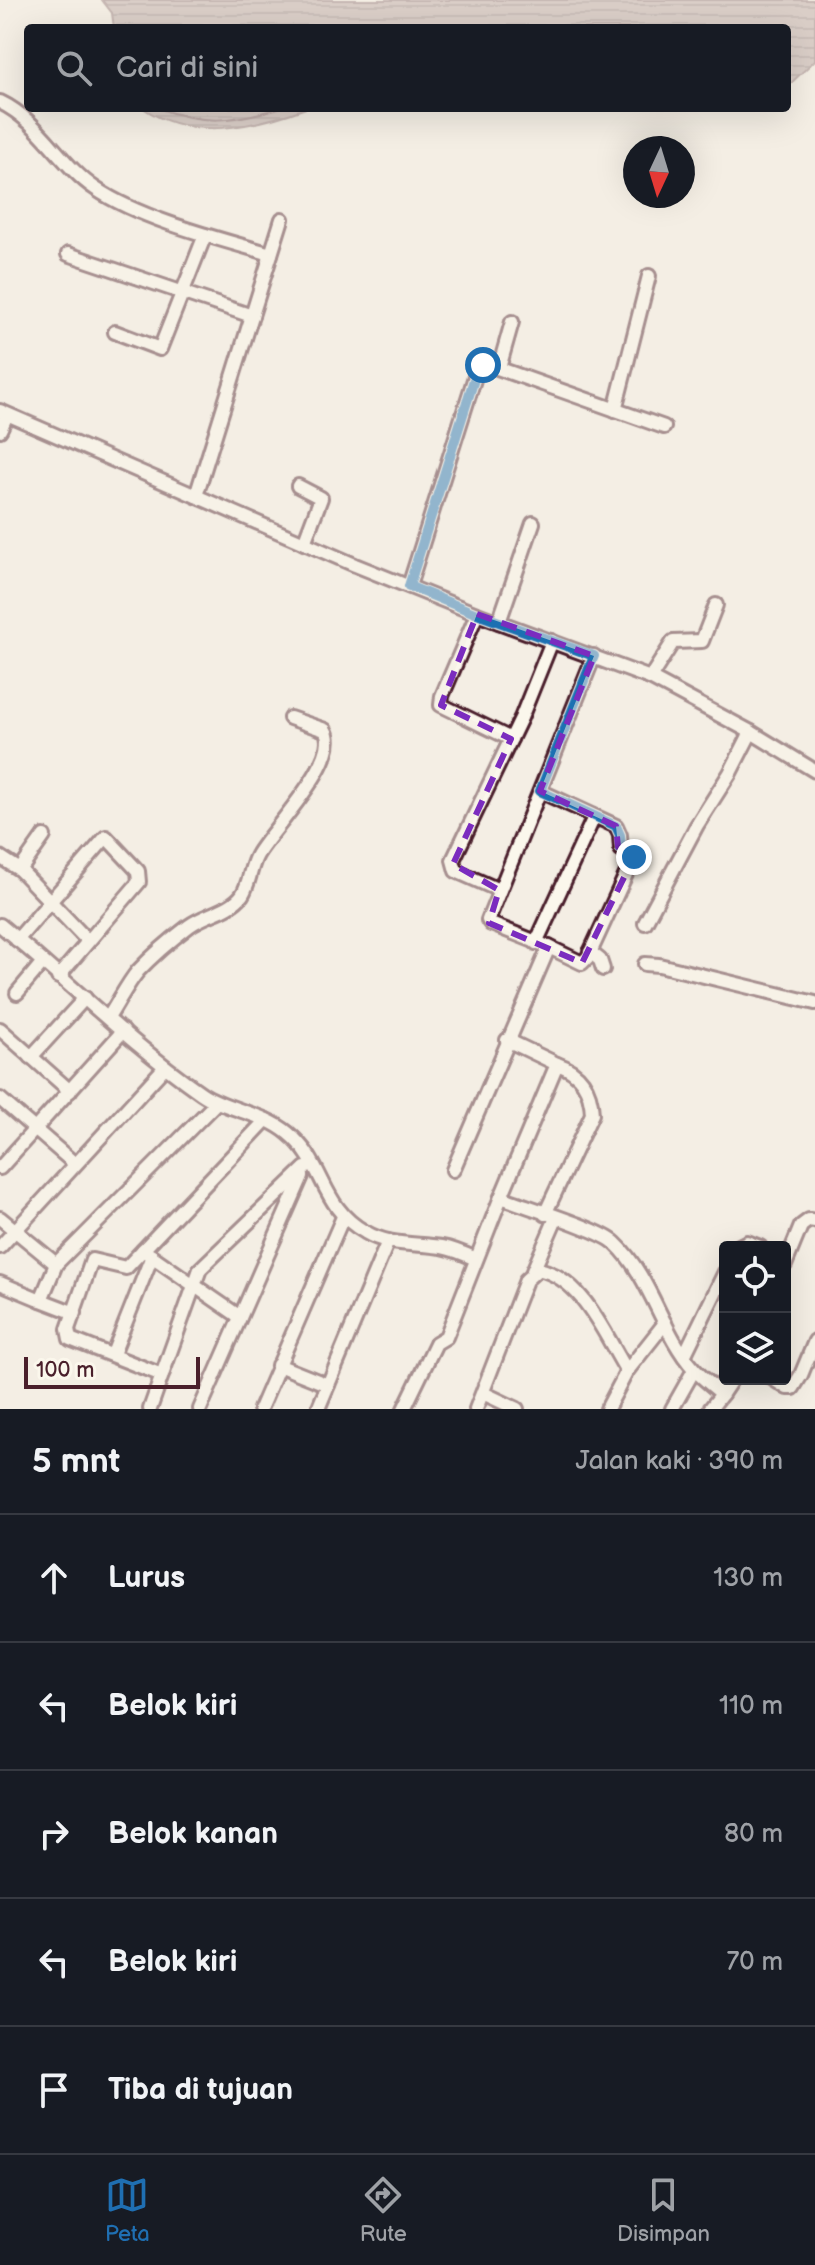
<!DOCTYPE html>
<html lang="id">
<meta charset="utf-8">
<style>
:root{--surface:#171b24;--page:#242831;--text:#f1f3f6;--muted:#9ea1a6;--line:#363941;--accent:#1f6fb2}
body{margin:0;font-family:"Balsamiq Sans",sans-serif;background:var(--page);color:var(--text)}
.controls{position:absolute;right:24px;bottom:24px;display:grid;overflow:hidden;border-radius:8px;box-shadow:0 8px 32px #0002}
.controls button{width:72px;height:72px;display:grid;place-items:center;padding:0;border:0;border-bottom:2px solid var(--line);background:var(--surface);color:var(--text);font:40px sans-serif}
.compass{position:absolute;left:623px;top:136px;width:72px;height:72px;border-radius:50%;background:var(--surface);box-shadow:0 8px 32px #0002;rotate:184deg}
.scale{position:absolute;left:24px;bottom:20px;width:176px;box-sizing:border-box;padding-left:8px;border:4px solid #4a1f2b;border-top:0;font-size:22px;line-height:28px;white-space:nowrap;color:#4a1f2b;-webkit-text-stroke:6px #fbf7ec;paint-order:stroke}
.stop{position:absolute;width:24px;height:24px;margin:-18px;border:6px solid #1f6fb2;border-radius:50%;background:#fff}
.stop.end{background:#1f6fb2;border-color:#fff;box-shadow:0 2px 8px #0008}
.list{margin:0;padding:0;list-style:none}
h2{display:flex;justify-content:space-between;align-items:center;height:104px;margin:0;padding:0 32px;font-size:34px}
h2 small{font-size:26px;font-weight:400;color:var(--muted)}
.list li{display:grid;grid-template-columns:52px 1fr auto;gap:24px;align-items:center;box-sizing:border-box;height:128px;padding:0 32px;border-top:2px solid var(--line)}
.list b{display:block;font-size:30px;white-space:nowrap}
.list em{font-size:26px;font-style:normal;color:var(--muted)}
.icon{flex:none;width:44px;height:44px;fill:none;stroke:currentColor;stroke-width:2;stroke-linecap:round;stroke-linejoin:round}
.map{position:relative;flex:none;width:815px;height:1409px;overflow:hidden}
.search{position:absolute;background:var(--surface);box-shadow:0 8px 32px #0002;left:24px;right:24px;top:24px;height:88px;display:flex;align-items:center;gap:20px;box-sizing:border-box;padding:0 28px;border-radius:8px;color:var(--muted);font-size:30px}
.sheet{height:744px;background:var(--surface)}
nav{display:flex;justify-content:space-around;align-items:center;box-sizing:border-box;height:112px;border-top:2px solid var(--line);background:var(--surface);font-size:22px;color:var(--muted)}
nav a{display:grid;justify-items:center;gap:4px}
nav .on{color:var(--accent)}
.map>svg:first-child{display:block}
.water{fill:url(#water-rules);stroke:#8d7174;stroke-width:2}
.lines{fill:none;stroke-linecap:round;stroke-linejoin:round}
.shore{stroke:#77555c;stroke-width:2}
.minor-casing{stroke:#4a1f2b;stroke-width:18}
.minor{stroke:#fbf7ec;stroke-width:12}
.route{stroke:#1f6fb2;stroke-width:10}
.marked{fill:none;stroke:#7b2cbf;stroke-width:6;stroke-dasharray:16 10;stroke-linejoin:round}
</style>
<div class="map">
<svg width="815" height="1409" viewBox="0 0 815 1409">
<defs>
<pattern id="water-rules" width="6" height="5" patternUnits="userSpaceOnUse" patternTransform="scale(2)"><rect width="6" height="5" fill="#baa7a5"/><path d="M0 2.5h6" fill="none" stroke="#998787"/></pattern>
</defs>
<rect width="100%" height="100%" fill="#f4eee4"/>
<filter id="ink" filterUnits="userSpaceOnUse"><feTurbulence type="fractalNoise" baseFrequency=".0125" numOctaves="2"/><feDisplacementMap in="SourceGraphic" scale="16" xChannelSelector="R" yChannelSelector="G"/><feConvolveMatrix kernelMatrix="1 2 1 2 8 2 1 2 1" color-interpolation-filters="sRGB"/></filter>
<g filter="url(#ink)">
<!-- water -->
<g class="water">
<path d="M102 0H815V60L787 87V28H114L112 13Z"/>
<path d="M143 108H306C254 127 192 142 143 108Z"/>
</g>
<g class="lines">
<!-- shore -->
<path class="shore" d="M157 108C205 125 231 122 279 108"/>
<defs>
<g id="minor">
<path d="M0 102C40 121 60 165 96 189 140 219 219 239 271 254"/>
<path d="M68 254 252 316"/>
<path d="M115 332 160 349 205 235"/>
<path d="M499 368 512 322"/>
<path d="M615 410 649 276"/>
<path d="M0 411 355 565 477 614 650 678 751 732 815 771"/>
<path d="M0 430 7 415"/>
<path d="M298 486 321 498 304 543"/>
<path d="M196 496 282 219"/>
<path d="M409 586 477 370 481 365H489L664 427"/>
<path d="M477 614 442 696 441 705 511 739"/>
<path d="M499 622 533 523"/>
<path d="M650 678 673 642 702 641 716 605"/>
<path d="M540 791 616 826 620 835 621 849 634 857 588 957 582 963 549 947 491 924 488 920 594 656"/>
<path d="M0 857 20 870 87 940"/>
<path d="M20 870 44 836"/>
<path d="M499 890 456 871 453 860 521 718 552 641"/>
<path d="M645 923 697 825 730 773 751 732"/>
<path d="M0 925C67 980 129 1043 201 1093 227 1111 263 1112 288 1133 326 1164 320 1207 365 1232 388 1246 416 1243 442 1247 454 1249 465 1254 476 1259"/>
<path d="M17 940 106 837 138 871 139 882 58 977"/>
<path d="M536 943 594 817"/>
<path d="M590 952 600 960 603 969"/>
<path d="M645 964 659 965 815 1003"/>
<path d="M17 993 43 962"/>
<path d="M108 1018C118 1003 127 984 138 971 153 955 172 939 189 926 205 914 230 911 242 895 250 883 250 867 257 855 271 830 343 758 325 730L290 718"/>
<path d="M0 1029 70 1091"/>
<path d="M31 1057 85 998"/>
<path d="M0 1099 75 1164"/>
<path d="M266 1120 126 1268 92 1260 68 1329 70 1339 162 1375 200 1269 305 1168"/>
<path d="M0 1168 123 1031"/>
<path d="M453 1170 549 947"/>
<path d="M501 1197C524 1206 600 1229 615 1243 652 1278 661 1332 694 1369 702 1378 713 1386 722 1394L710 1409"/>
<path d="M545 1214 592 1114C591 1089 581 1072 557 1064"/>
<path d="M0 1218 56 1264"/>
<path d="M0 1247 165 1067"/>
<path d="M737 1247 747 1242 760 1247"/>
<path d="M143 1250 240 1317"/>
<path d="M785 1265 801 1226 809 1220 815 1221"/>
<path d="M533 1271 556 1218"/>
<path d="M0 1283 41 1300"/>
<path d="M75 1313 41 1300 56 1264 216 1103"/>
<path d="M113 1354 152 1256"/>
<path d="M684 1356 725 1272"/>
<path d="M278 1365 328 1385"/>
<path d="M773 1379 787 1388H793L801 1375 815 1341"/>
<path d="M483 1393 517 1409"/>
<path d="M722 1394 732 1379"/>
<path d="M150 1409 162 1375"/>
<path d="M200 1409 302 1176"/>
<path d="M260 1409 343 1217"/>
<path d="M318 1409 388 1241"/>
<path d="M404 1409 436 1343 446 1337 501 1197 557 1064 507 1040"/>
<path d="M476 1409 526 1280 538 1269C583 1278 605 1336 627 1371"/>
<path d="M607 1409 627 1371 665 1323"/>
<path d="M672 1409 694 1370"/>
</g>
</defs>
<!-- minor casing -->
<use href="#minor" class="minor-casing"/>
<!-- minor -->
<use href="#minor" class="minor"/>
</g>
</g>
<g class="lines" filter="url(#ink)">
<!-- route -->
<path class="route" d="M483 365 477 370 409 586 477 614 594 656 540 791 616 826 620 835 621 849 634 857"/>
</g>
<!-- marked area -->
<path d="M0 0H815V1409H0ZM477 614 594 656 540 791 616 826 618 847 634 857 582 963 489 923 499 890 453 864 511 739 441 705Z" fill="#f4eee4" fill-opacity=".55" fill-rule="evenodd"/>
<path class="marked" d="M477 614 594 656 540 791 616 826 618 847 634 857 582 963 489 923 499 890 453 864 511 739 441 705Z"/>
</svg>
<div class="controls">
<button><svg class="icon" aria-label="locate" viewBox="0 0 24 24"><circle cx="12" cy="12" r="6"/><path d="M12 2v4M12 18v4M2 12h4M18 12h4"/></svg></button>
<button><svg class="icon" aria-label="layers" viewBox="0 0 24 24"><path d="M12 4l9 5-9 5-9-5zM3 14l9 5 9-5"/></svg></button>
</div>
<svg class="compass" viewBox="-18 -18 36 36"><path d="M0-13l5 13h-10z" fill="#e53935"/><path d="M0 13l5-13h-10z" fill="#9ea1a6"/></svg>
<div class="scale">100 m</div>
<div class="stop" style="left:483px;top:365px"></div>
<div class="stop end" style="left:634px;top:857px"></div>
<div class="search"><svg class="icon" aria-label="search" viewBox="0 0 24 24"><circle cx="10" cy="10" r="6"/><path d="M15 15l6 6"/></svg>Cari di sini</div>
</div>
<section class="sheet">
<h2>5 mnt<small>Jalan kaki · 390 m</small></h2>
<ul class="list">
<li><svg class="icon" aria-label="ahead" viewBox="0 0 24 24"><path d="M12 20V5M6 11l6-6 6 6"/></svg><div><b>Lurus</b></div><em>130 m</em></li>
<li><svg class="icon" aria-label="left" viewBox="0 0 24 24"><path d="M17 20v-9H6M10 6l-5 5 5 5"/></svg><div><b>Belok kiri</b></div><em>110 m</em></li>
<li><svg class="icon" aria-label="right" viewBox="0 0 24 24"><path d="M7 20v-9h11M14 6l5 5-5 5"/></svg><div><b>Belok kanan</b></div><em>80 m</em></li>
<li><svg class="icon" aria-label="left" viewBox="0 0 24 24"><path d="M17 20v-9H6M10 6l-5 5 5 5"/></svg><div><b>Belok kiri</b></div><em>70 m</em></li>
<li><svg class="icon" aria-label="arrive" viewBox="0 0 24 24"><path d="M6 21V4h12l-3 4 3 4H6"/></svg><div><b>Tiba di tujuan</b></div></li>
</ul>
</section>
<nav>
<a class="on"><svg class="icon" aria-label="map" viewBox="0 0 24 24"><path d="M3 6l6-2 6 2 6-2v14l-6 2-6-2-6 2zM9 4v14M15 6v14"/></svg>Peta</a>
<a><svg class="icon" aria-label="directions" viewBox="0 0 24 24"><path d="M12 3l9 9-9 9-9-9zM9 14v-3h6M13 9l2 2-2 2"/></svg>Rute</a>
<a><svg class="icon" aria-label="saved" viewBox="0 0 24 24"><path d="M7 4h10v16l-5-4-5 4z"/></svg>Disimpan</a>
</nav>
